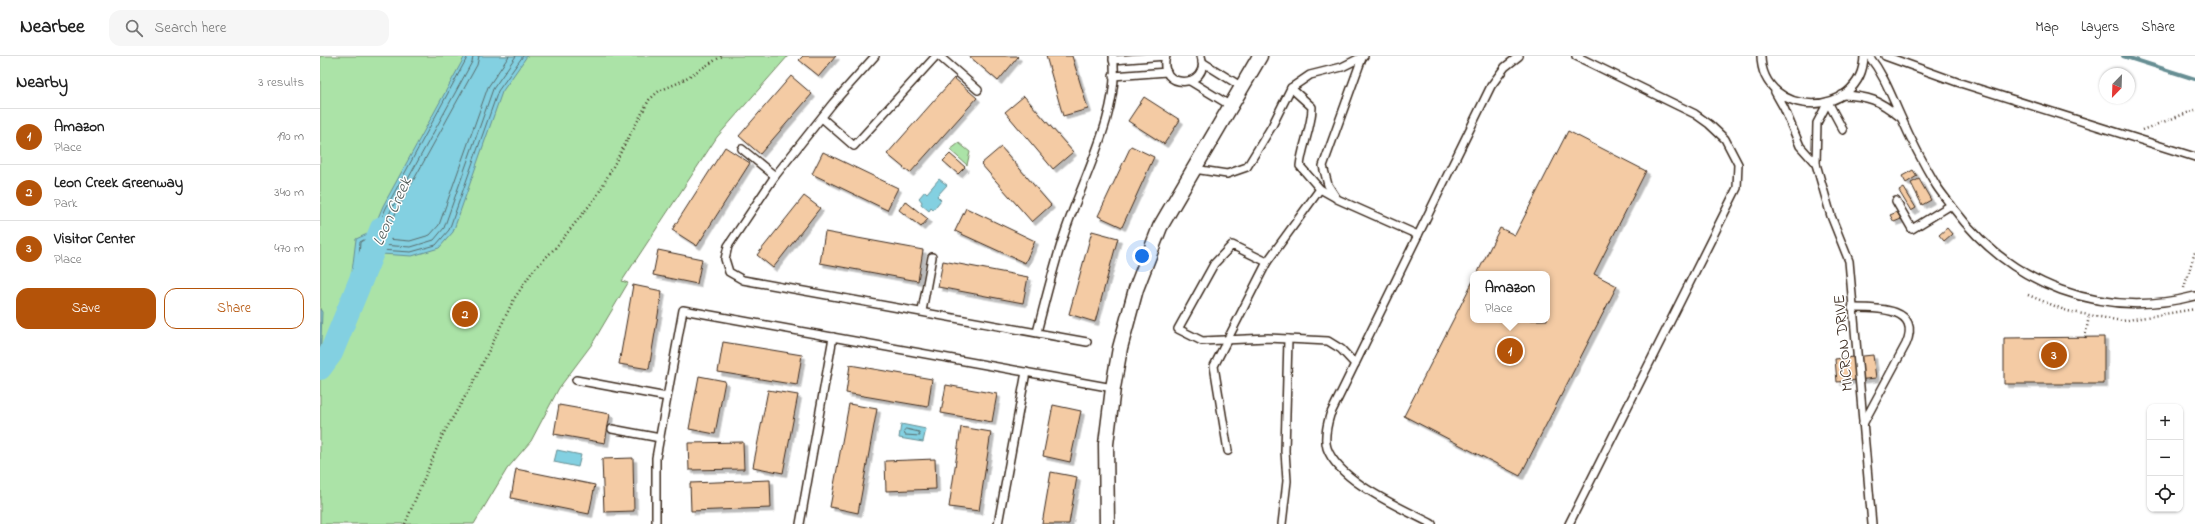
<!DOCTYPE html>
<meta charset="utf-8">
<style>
:root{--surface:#fff;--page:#f6f6f6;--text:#222;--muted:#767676;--line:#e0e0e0;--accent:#b45309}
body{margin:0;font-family:"Indie Flower",sans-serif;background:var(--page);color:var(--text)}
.controls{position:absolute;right:12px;bottom:12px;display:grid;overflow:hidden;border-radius:8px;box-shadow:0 1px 3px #0004}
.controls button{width:36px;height:36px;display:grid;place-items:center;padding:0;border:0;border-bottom:1px solid var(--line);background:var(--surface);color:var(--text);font:20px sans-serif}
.compass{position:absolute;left:1779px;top:12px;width:36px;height:36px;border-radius:50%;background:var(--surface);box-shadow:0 1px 3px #0004;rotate:203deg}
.you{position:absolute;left:822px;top:200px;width:14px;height:14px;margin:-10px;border:3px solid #fff;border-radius:50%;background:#1a73e8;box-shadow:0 0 0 6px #1a73e833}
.badge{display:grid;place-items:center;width:26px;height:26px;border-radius:50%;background:var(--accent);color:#fff;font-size:13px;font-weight:700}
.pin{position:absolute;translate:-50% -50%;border:2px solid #fff;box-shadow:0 1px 4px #0006}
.popup{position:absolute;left:1150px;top:215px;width:80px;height:52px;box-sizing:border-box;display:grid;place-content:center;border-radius:8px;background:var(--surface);filter:drop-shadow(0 1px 3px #0005);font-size:13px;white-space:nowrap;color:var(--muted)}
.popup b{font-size:15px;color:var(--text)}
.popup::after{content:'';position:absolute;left:50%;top:100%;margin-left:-8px;border:8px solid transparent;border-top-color:var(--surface)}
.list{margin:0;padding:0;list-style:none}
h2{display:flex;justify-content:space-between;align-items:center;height:52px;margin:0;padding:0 16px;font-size:17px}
h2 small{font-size:13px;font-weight:400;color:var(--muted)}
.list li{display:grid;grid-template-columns:26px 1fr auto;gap:12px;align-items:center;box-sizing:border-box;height:56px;padding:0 16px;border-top:1px solid var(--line)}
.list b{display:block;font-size:15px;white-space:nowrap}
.list p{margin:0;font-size:13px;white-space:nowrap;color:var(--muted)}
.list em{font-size:13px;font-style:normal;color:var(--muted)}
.actions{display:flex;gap:8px;padding:12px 16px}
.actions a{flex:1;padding:9px 0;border:1px solid var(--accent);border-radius:12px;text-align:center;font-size:14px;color:var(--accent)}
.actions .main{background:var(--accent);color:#fff}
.icon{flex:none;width:22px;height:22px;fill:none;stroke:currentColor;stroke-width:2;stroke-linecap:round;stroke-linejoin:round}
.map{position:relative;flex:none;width:1875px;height:468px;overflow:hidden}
header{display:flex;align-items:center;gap:24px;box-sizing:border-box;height:56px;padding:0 20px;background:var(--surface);border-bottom:1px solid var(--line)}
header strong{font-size:19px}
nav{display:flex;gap:22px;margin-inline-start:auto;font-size:14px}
.search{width:280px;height:36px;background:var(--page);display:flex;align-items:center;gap:10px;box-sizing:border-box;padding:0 14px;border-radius:12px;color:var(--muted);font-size:15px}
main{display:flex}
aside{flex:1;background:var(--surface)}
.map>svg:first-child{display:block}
.green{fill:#abe3a7;stroke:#738662}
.water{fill:#83d0e1;stroke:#668e93}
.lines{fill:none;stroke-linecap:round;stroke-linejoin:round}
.shore{stroke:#586c6c;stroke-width:1}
.stream{stroke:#668e93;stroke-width:4}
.river{stroke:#83d0e1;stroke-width:24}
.building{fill:#f4cba4;stroke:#3b2a1e;filter:url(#shadow)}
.service-casing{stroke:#3b2a1e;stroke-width:10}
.minor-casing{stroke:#3b2a1e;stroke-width:17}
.path{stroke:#3b2a1e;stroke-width:2.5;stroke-dasharray:1 3;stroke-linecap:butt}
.service{stroke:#fff;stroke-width:7}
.minor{stroke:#fff;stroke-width:14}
.labels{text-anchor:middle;stroke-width:3;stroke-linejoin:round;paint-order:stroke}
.street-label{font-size:16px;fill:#3b2a1e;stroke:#fff}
.water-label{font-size:17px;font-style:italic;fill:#515c58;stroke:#fff}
</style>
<header>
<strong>Nearbee</strong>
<div class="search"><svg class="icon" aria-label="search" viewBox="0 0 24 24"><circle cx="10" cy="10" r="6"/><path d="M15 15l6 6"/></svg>Search here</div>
<nav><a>Map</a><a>Layers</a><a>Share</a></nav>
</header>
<main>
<aside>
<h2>Nearby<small>3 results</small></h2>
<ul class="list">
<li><span class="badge">1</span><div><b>Amazon</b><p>Place</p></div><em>190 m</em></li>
<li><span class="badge">2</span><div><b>Leon Creek Greenway</b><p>Park</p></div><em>340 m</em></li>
<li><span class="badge">3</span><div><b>Visitor Center</b><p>Place</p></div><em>470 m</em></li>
</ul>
<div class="actions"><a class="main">Save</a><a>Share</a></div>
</aside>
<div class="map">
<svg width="1875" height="468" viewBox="0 0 1875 468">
<defs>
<filter id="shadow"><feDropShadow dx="3.5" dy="3.5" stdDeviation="0" flood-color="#0004"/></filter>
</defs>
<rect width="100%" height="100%" fill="#fff"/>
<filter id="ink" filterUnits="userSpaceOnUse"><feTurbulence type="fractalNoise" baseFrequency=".025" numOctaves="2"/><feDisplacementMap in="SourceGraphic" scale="8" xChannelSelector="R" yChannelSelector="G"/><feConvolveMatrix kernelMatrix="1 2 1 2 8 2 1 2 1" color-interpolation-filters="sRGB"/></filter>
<g filter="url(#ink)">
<!-- green -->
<g class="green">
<path d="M0 0H468L397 81 302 225 308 227 272 288 239 332 211 385 187 413 154 468H0Z"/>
<path d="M639 87 650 96 647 109 630 94Z"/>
</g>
<!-- water -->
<g class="water">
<path d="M145 0H207L182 36 133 176 119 192 92 200 61 198 46 203 32 216 36 183 52 176 63 150Z"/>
<path d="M619 123 627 129 617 140 621 144 613 154 611 152 609 155 601 148 602 146 599 142 605 135 607 137Z"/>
<path d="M0 253 2 256 0 312Z"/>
<path d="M581 368 606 373 603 386 579 382Z"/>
<path d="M237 394 261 399 258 411 234 406Z"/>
</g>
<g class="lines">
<!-- shore -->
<g class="shore">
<path d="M148 0 66 152 55 178 40 186 39 202 60 194 91 196 116 189 129 174 178 35 203 0"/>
<path d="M153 0 152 6 71 154 60 180 45 189 46 193 60 189 91 191 114 184 124 172 173 33 196 0"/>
<path d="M159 0 157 9 76 156 66 181 67 183 90 185 110 179 119 169 168 31 189 0"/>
<path d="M586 373 599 376 600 380 585 379 584 375Z"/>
</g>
<!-- stream -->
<path class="stream" d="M1803 0 1875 23"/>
<!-- river -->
<path class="river" d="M0 312 11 297 62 172"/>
</g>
<!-- building -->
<g class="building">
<path d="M483 0H516L499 20 479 4Z"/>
<path d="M649 0H697L698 1 678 25Z"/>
<path d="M726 0H752L768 53 743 60Z"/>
<path d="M471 20 492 38 440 98 419 80Z"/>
<path d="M634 22 657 42 590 117 567 98Z"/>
<path d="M704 40 753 96 733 113 685 56Z"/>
<path d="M824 41 860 64 844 88 808 65Z"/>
<path d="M1248 75 1326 115 1274 218 1297 230 1200 420 1084 360 1153 225V264H1227V218H1157L1180 172 1195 179Z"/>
<path d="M811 90 834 101 802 171 778 160Z"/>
<path d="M405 91 430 107 377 190 352 174Z"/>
<path d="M681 91 731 149 712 166 661 108Z"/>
<path d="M503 96 578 132 567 154 492 118Z"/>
<path d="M630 98 645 111 638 118 623 105Z"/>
<path d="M1593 114 1597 120 1586 127 1582 120Z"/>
<path d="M1599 123 1611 144 1602 149 1591 127Z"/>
<path d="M1584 132 1596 152 1591 155 1579 135Z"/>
<path d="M484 140 500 152 453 212 437 199Z"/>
<path d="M585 145 608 163 601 171 579 154Z"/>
<path d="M646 152 715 185 705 207 635 175Z"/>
<path d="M1577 156 1581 163 1574 166 1570 159Z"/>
<path d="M1627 172 1632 178 1624 185 1619 179Z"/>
<path d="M772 175 798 182 775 266 749 258Z"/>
<path d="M505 176 603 194 598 225 500 207Z"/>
<path d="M338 194 382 203 377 228 333 219Z"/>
<path d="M623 205 708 221 703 247 618 231Z"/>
<path d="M313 229 342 235 329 313 299 308Z"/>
<path d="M1784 281V328H1684V282Z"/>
<path d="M403 286 482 299 477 329 398 316Z"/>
<path d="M1553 299 1556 322 1517 326 1515 303Z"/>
<path d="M530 309 612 323 608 351 526 337Z"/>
<path d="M379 320 405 325 395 378 369 373Z"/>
<path d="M626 329 677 338 672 366 621 357Z"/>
<path d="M448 334 478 339 463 417 433 411Z"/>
<path d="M529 348 557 353 538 457 510 451Z"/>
<path d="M239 349 290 358 285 387 234 378Z"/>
<path d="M733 349 761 355 750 406 723 400Z"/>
<path d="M641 371 671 376 659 455 629 451Z"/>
<path d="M423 386 424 413 369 414 368 387Z"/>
<path d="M313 402 314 455 284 456 282 403Z"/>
<path d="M615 403 616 433 566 435 565 405Z"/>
<path d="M196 413 275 429 269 458 191 442Z"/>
<path d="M731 416 757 421 749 468H722Z"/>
<path d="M450 424 451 452 371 455 370 427Z"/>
</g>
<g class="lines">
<defs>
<g id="service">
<path d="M555 0 513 47 455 120 408 190 405 203 409 216 423 224 767 286"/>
<path d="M619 0 658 34"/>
<path d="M1441 0C1442 63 1542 64 1544 0"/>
<path d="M1549 0C1564 19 1571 39 1581 61 1591 84 1603 107 1616 129 1621 137 1628 145 1634 153 1691 229 1782 264 1875 240"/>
<path d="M1565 0 1637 26 1875 101"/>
<path d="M1042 2 1003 110 1008 129 1017 143 1098 179"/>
<path d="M793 4 846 0C836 35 892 33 881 0"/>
<path d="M882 6 922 31"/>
<path d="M793 20 847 16"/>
<path d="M870 25 911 50"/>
<path d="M971 32 992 51C992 71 982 90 980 110L1000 133 1016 142"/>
<path d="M1455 36 1464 52 1480 90 1496 108"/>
<path d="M1522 39C1549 40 1559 44 1580 61"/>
<path d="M1508 46 1497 67 1496 108 1511 160 1529 205 1552 468"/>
<path d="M1508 46 1523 74"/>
<path d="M502 62 534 90 616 0"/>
<path d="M422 93 455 120"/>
<path d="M874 113 907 118 927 111 952 70 971 32 990 19 1022 11 1044 0"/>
<path d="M1576 145 1592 173 1631 149"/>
<path d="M947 206 912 189 894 208 858 273 882 285 948 282 1008 285 1021 293 1035 308"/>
<path d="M1532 252C1557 252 1602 251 1586 288L1543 368"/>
<path d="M602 255 612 201"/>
<path d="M717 276C726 242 734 208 745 176 761 127 802 52 793 0"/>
<path d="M256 324 347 341"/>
<path d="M292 373 340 382"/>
<path d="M908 395 894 310 947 206 1000 133"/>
<path d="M336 468V402L363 254 793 332"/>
<path d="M480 468 513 281"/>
<path d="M678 468 706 316"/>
<path d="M962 468 967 425 965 395 968 283"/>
<path d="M1112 468C1082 452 1019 426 1007 392 1004 382 1007 369 1010 359L1171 30 1185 11 1199 0"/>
<path d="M1249 468 1417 132 1418 108 1405 83 1389 68 1375 58 1256 0"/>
</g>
<path id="minor" d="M787 468 786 388 793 332 800 292 816 233 840 171 940 0"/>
</defs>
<!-- service casing -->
<use href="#service" class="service-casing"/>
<!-- minor casing -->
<use href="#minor" class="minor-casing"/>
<!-- path -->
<g class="path">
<path d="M1822 74 1875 54"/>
<path d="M1864 232 1875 196"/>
<path d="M1708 239 1747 255 1802 265 1875 253"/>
<path d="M1765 282 1769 260"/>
<path d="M85 468 122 380 153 327 194 243 212 216 236 191 277 140 329 44 339 35 358 27 402 0"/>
</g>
<!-- service -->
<use href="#service" class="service"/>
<!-- minor -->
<use href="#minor" class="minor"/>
</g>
</g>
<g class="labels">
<!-- street labels -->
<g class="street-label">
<text transform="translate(1522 287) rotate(-95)" y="6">MICRON DRIVE</text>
</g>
<!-- water labels -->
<g class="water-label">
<text transform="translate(71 155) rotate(-66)" y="6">Leon Creek</text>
</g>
</g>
</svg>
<div class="controls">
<button>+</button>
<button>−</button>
<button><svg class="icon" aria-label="locate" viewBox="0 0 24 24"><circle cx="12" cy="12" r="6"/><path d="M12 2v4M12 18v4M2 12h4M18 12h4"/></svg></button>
</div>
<svg class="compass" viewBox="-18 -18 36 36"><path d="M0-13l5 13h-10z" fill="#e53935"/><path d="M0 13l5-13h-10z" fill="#767676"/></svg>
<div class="you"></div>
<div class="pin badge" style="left:1190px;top:295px">1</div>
<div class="popup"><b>Amazon</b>Place</div>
<div class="pin badge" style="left:145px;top:258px">2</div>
<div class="pin badge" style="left:1734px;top:299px">3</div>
</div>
</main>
